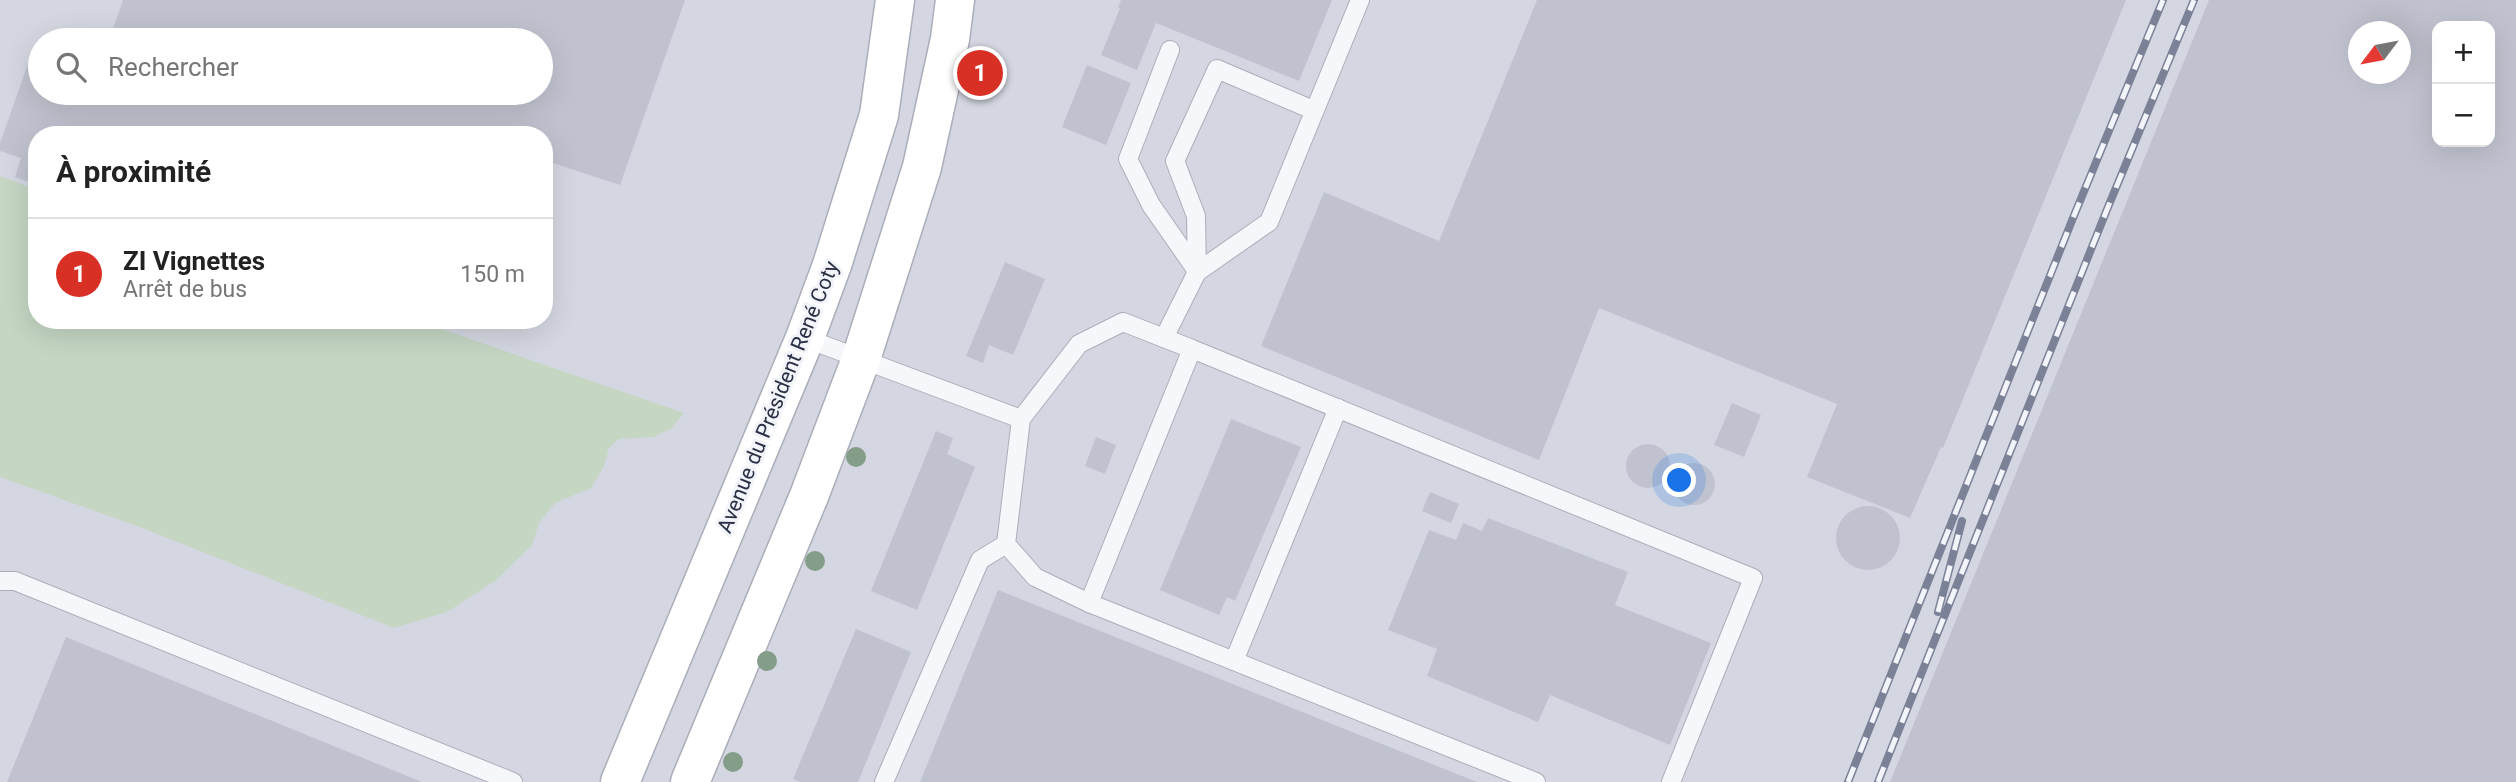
<!DOCTYPE html>
<html lang="fr">
<meta charset="utf-8">
<style>
:root{--surface:#fff;--page:#f6f6f6;--text:#222;--muted:#767676;--line:#e0e0e0;--accent:#d93025}
body{margin:0;font-family:Roboto,sans-serif;background:var(--page);color:var(--text)}
.controls{position:absolute;right:21px;top:21px;display:grid;overflow:hidden;border-radius:14px;box-shadow:0 7px 28px #0002}
.controls button{width:63px;height:63px;display:grid;place-items:center;padding:0;border:0;border-bottom:2px solid var(--line);background:var(--surface);color:var(--text);font:35px sans-serif}
.compass{position:absolute;left:2348px;top:21px;width:63px;height:63px;border-radius:50%;background:var(--surface);box-shadow:0 7px 28px #0002;rotate:238deg}
.you{position:absolute;left:1680px;top:481px;width:24px;height:24px;margin:-18px;border:5px solid #fff;border-radius:50%;background:#1a73e8;box-shadow:0 0 0 10px #1a73e833}
.badge{display:grid;place-items:center;width:46px;height:46px;border-radius:50%;background:var(--accent);color:#fff;font-size:23px;font-weight:700}
.pin{position:absolute;translate:-50% -50%;border:4px solid #fff;box-shadow:0 2px 7px #0006}
.list{margin:0;padding:0;list-style:none}
h2{display:flex;justify-content:space-between;align-items:center;height:91px;margin:0;padding:0 28px;font-size:30px}
h2 small{font-size:23px;font-weight:400;color:var(--muted)}
.list li{display:grid;grid-template-columns:46px 1fr auto;gap:21px;align-items:center;box-sizing:border-box;height:112px;padding:0 28px;border-top:2px solid var(--line)}
.list b{display:block;font-size:26px;white-space:nowrap}
.list p{margin:0;font-size:23px;white-space:nowrap;color:var(--muted)}
.list em{font-size:23px;font-style:normal;color:var(--muted)}
.icon{flex:none;width:38px;height:38px;fill:none;stroke:currentColor;stroke-width:2;stroke-linecap:round;stroke-linejoin:round}
.map{position:relative;flex:none;width:2516px;height:782px;overflow:hidden}
.search{position:absolute;background:var(--surface);box-shadow:0 7px 28px #0002;left:28px;top:28px;width:525px;height:77px;display:flex;align-items:center;gap:18px;box-sizing:border-box;padding:0 24px;border-radius:38px;color:var(--muted);font-size:26px}
.panel{position:absolute;background:var(--surface);box-shadow:0 7px 28px #0002;left:28px;top:126px;width:525px;height:203px;border-radius:28px}
.map>svg:first-child{display:block}
.built{fill:#d4d7e1;fill-rule:evenodd}
.green{fill:#c5d6c3}
.building{fill:#c0c3cf;fill-rule:evenodd}
.lines{fill:none;stroke-linecap:round;stroke-linejoin:round}
.service-casing{stroke:#abaeba;stroke-width:20}
.secondary-casing{stroke:#abaeba;stroke-width:41}
.service{stroke:#f6f7fa;stroke-width:18}
.secondary{stroke:#fff;stroke-width:38}
.rail-casing{stroke:#7b8197;stroke-width:8}
.rail{stroke:#f3f4f9;stroke-width:5;stroke-dasharray:16;stroke-linecap:butt}
.tree{fill:#849d88}
.labels{text-anchor:middle;stroke-width:6;stroke-linejoin:round;paint-order:stroke}
.street-label{font-size:21px;fill:#292f45;stroke:#f3f4f9}
</style>
<div class="map">
<svg width="2516" height="782" viewBox="0 0 2516 782">
<rect width="100%" height="100%" fill="#e3e5ec"/>
<!-- built -->
<path class="built" d="M0 0H2516V782H0ZM2437 26H2490V142H2437ZM2358 32H2400V74H2358ZM40 40H541V93H40ZM37 135H544V320H37Z"/>
<!-- green -->
<path class="green" d="M0 176 37 190V320H415L684 413 672 428 654 437 619 439 609 448 604 466 591 488 555 503 539 523 532 545 495 581 447 612 394 628 140 527 0 477Z"/>
<!-- building -->
<g class="building">
<path d="M123 0H685L620 185 544 160V135H37V185L15 177 21 158 0 151V143L35 44 40 46V93H541V40H109Z"/>
<path d="M1121 0H1332L1299 81 1156 23 1137 70 1101 55 1120 8H1118Z"/>
<path d="M1537 0H2126L1943 448 1941 447 1910 518 1807 477 1837 404 1599 308 1539 460 1261 346 1324 192 1439 241Z"/>
<path d="M2209 0H2516V782H1890ZM2437 26H2490V142H2437ZM2358 32H2400V74H2358Z"/>
<path d="M980 60 988 61 986 80 978 79Z"/>
<path d="M1087 65 1131 83 1106 145 1062 127Z"/>
<path d="M1005 262 1045 279 1013 355 989 345 983 363 966 356Z"/>
<path d="M1732 403 1761 415 1744 457 1714 445Z"/>
<path d="M1231 419 1301 447 1235 601 1227 597 1219 615 1160 590Z"/>
<path d="M936 431 953 438 947 454 975 467 917 610 871 591Z"/>
<path d="M1096 437 1116 445 1105 474 1085 466Z"/>
<circle cx="1648" cy="466" r="22"/>
<circle cx="1694" cy="484" r="21"/>
<path d="M1430 492 1459 504 1451 523 1422 511Z"/>
<circle cx="1868" cy="538" r="32"/>
<path d="M1488 518 1628 572 1615 605 1711 643 1670 745 1550 695 1538 722 1427 676 1437 649 1388 630 1429 530 1456 540 1463 523 1482 531Z"/>
<path d="M998 590 1477 782H920Z"/>
<path d="M856 629 911 652 858 782H800L793 779Z"/>
<path d="M66 637 422 782H7Z"/>
</g>
<g class="lines">
<defs>
<g id="service">
<path d="M1170 50 1128 159 1151 205 1197 271"/>
<path d="M1197 272 1196 216 1175 161 1217 69 1313 110"/>
<path d="M805 338 1021 419 1006 544 1035 577 1089 603 1192 349 1123 322 1079 344 1021 419"/>
<path d="M1164 338 1197 272 1269 222 1360 0"/>
<path d="M1192 349 1753 578 1671 782"/>
<path d="M0 581H15L513 782"/>
<path d="M1089 603 1536 782"/>
<path d="M1234 661 1338 408"/>
<path d="M884 782 980 560 1006 544"/>
</g>
<g id="secondary">
<path d="M620 782 805 338 832 265 879 115 895 0"/>
<path d="M690 782 809 496 861 359 922 167 950 39 955 0"/>
</g>
</defs>
<!-- service casing -->
<use href="#service" class="service-casing"/>
<!-- secondary casing -->
<use href="#secondary" class="secondary-casing"/>
<!-- service -->
<use href="#service" class="service"/>
<!-- secondary -->
<use href="#secondary" class="secondary"/>
<defs>
<g id="rail">
<path d="M1938 612 1962 521"/>
<path d="M1848 782 2073 218 2163 0"/>
<path d="M1878 782 2108 207 2194 0"/>
</g>
</defs>
<!-- rail casing -->
<use href="#rail" class="rail-casing"/>
<!-- rail -->
<use href="#rail" class="rail"/>
</g>
<!-- trees -->
<g class="tree">
<circle cx="856" cy="457" r="10"/>
<circle cx="815" cy="561" r="10"/>
<circle cx="767" cy="661" r="10"/>
<circle cx="733" cy="762" r="10"/>
</g>
<g class="labels">
<!-- street labels -->
<g class="street-label">
<text transform="translate(778 397) rotate(-68)" y="7">Avenue du Président René Coty</text>
</g>
</g>
</svg>
<div class="controls">
<button>+</button>
<button>−</button>
</div>
<svg class="compass" viewBox="-18 -18 36 36"><path d="M0-13l5 13h-10z" fill="#e53935"/><path d="M0 13l5-13h-10z" fill="#767676"/></svg>
<div class="you"></div>
<div class="pin badge" style="left:980px;top:73px">1</div>
<div class="search"><svg class="icon" aria-label="search" viewBox="0 0 24 24"><circle cx="10" cy="10" r="6"/><path d="M15 15l6 6"/></svg>Rechercher</div>
<section class="panel">
<h2>À proximité<small></small></h2>
<ul class="list">
<li><span class="badge">1</span><div><b>ZI Vignettes</b><p>Arrêt de bus</p></div><em>150 m</em></li>
</ul>
</section>
</div>
